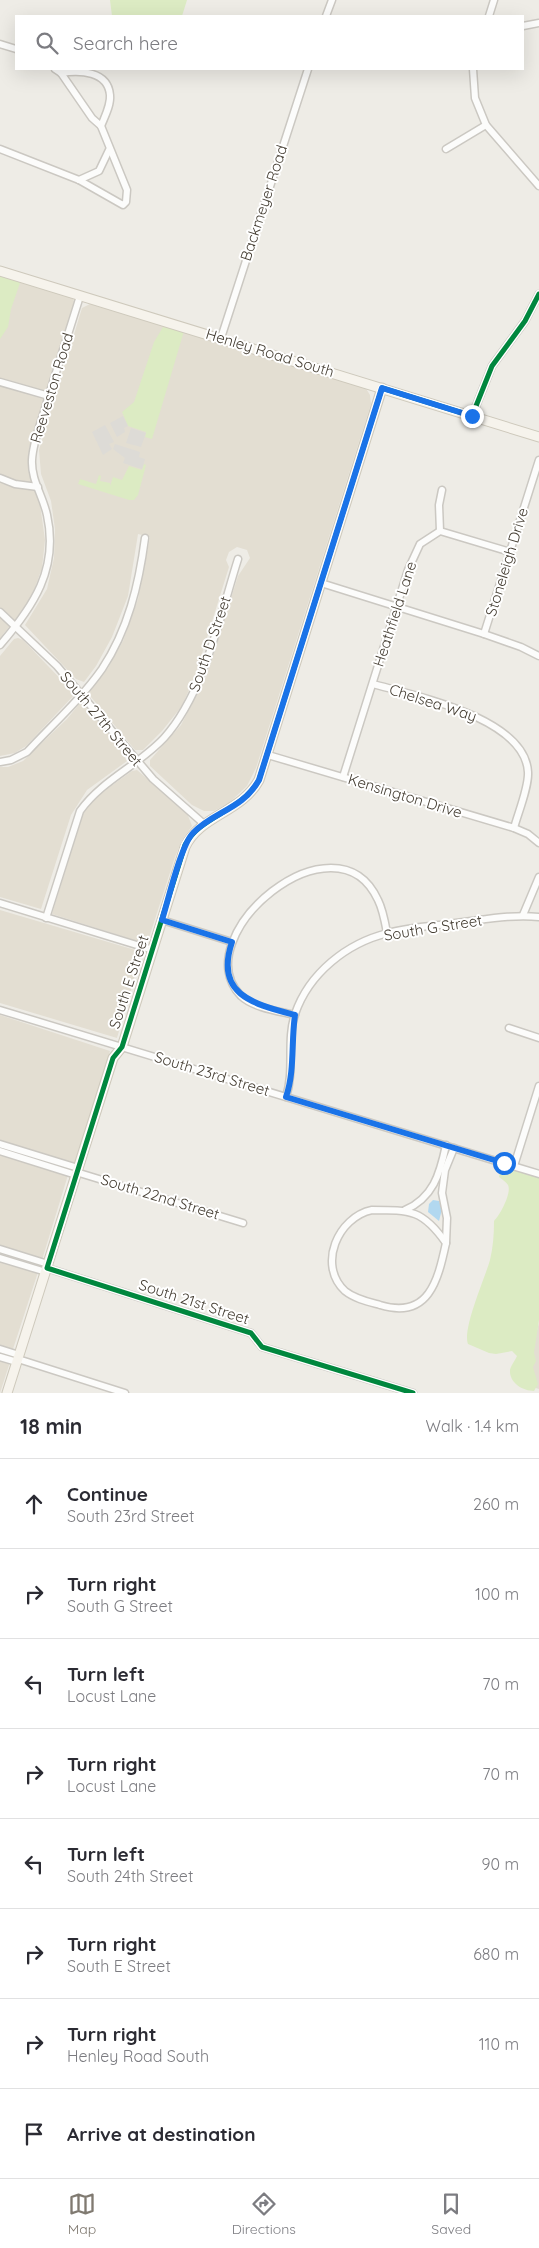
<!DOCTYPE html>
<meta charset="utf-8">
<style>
:root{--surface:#fff;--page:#f7f7f7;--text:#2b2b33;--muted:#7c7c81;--line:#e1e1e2;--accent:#807a71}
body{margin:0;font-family:Quicksand,sans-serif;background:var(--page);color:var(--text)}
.stop{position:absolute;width:15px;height:15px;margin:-11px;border:4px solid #1a73e8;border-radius:50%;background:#fff}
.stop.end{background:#1a73e8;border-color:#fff;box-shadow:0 1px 5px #0008}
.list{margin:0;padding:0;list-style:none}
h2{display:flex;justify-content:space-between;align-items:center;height:65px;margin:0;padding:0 20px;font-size:21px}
h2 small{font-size:16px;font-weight:400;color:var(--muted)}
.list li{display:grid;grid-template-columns:32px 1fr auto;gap:15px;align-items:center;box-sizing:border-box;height:90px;padding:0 20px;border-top:1px solid var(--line)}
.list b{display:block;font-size:19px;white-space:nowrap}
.list p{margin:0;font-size:16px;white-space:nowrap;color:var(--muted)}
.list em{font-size:16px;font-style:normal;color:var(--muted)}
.icon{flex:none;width:28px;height:28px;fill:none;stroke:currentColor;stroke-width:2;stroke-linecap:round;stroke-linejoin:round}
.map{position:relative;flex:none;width:539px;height:1393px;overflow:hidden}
.search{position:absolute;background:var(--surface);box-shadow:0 5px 20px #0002;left:15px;right:15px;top:15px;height:55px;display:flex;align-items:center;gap:12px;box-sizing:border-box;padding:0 18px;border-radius:0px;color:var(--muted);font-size:19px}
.sheet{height:785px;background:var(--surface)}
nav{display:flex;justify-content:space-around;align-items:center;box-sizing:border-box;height:70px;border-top:1px solid var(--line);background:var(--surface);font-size:14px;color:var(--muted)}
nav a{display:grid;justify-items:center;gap:2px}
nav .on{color:var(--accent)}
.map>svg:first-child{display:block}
.residential{fill:#e3ded2}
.green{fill:#dcebc3}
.parking{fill:#dddbd6}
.water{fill:#b2d8f0}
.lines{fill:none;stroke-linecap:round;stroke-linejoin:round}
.street-casing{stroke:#cbc8c2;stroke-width:9}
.secondary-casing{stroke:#cec9bc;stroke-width:11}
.street{stroke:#fcfcfb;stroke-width:6}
.secondary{stroke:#f6f3ec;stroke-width:9}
.cycleway-casing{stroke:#fff;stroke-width:8}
.cycleway{stroke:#00873e;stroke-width:5}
.route{stroke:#1a73e8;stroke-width:6}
.labels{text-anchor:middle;stroke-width:4;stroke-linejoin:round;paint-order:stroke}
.street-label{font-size:15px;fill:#443d32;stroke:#fff}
</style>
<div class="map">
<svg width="539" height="1393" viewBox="0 0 539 1393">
<rect width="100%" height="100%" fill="#eeece6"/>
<!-- residential -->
<g class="residential">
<path d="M0 273 73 297 74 302 29 448 28 469 40 504 45 540 42 568 33 593 22 611 0 638Z"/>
<path d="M90 304 365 387 370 395 371 404 256 768 247 786 229 803 214 811H204L192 805 150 766V760L181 725 207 675 238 576 250 558 247 550 237 547 229 552 226 560 229 567 195 676 182 706 162 731 143 750H135L91 697 90 691 108 668 123 641 138 599 150 537 138 534 128 596 112 637 96 666 84 682 76 679 25 625 47 589 54 558 55 529 51 501 41 474 39 450 82 308Z"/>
<path d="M18 638 23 640 75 694 26 746 15 753 0 756V656L14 639Z"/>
<path d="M81 702 114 740 127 761 87 790 71 815 41 909 0 897V767H8L23 761 67 719Z"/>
<path d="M137 770 187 813 192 826 182 840 175 857 147 944 52 914 83 813 96 797 132 771Z"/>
<path d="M0 910 142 952 117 1038 0 1003Z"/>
<path d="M0 1015 110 1051 74 1164 0 1141Z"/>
<path d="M0 1154 68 1175 42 1260 0 1247Z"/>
<path d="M0 1260 38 1272 13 1349 0 1345Z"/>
<path d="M539 1323V1389L523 1384Z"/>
<path d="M0 1359 10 1362 0 1393Z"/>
</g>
<!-- green -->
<g class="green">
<path d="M110 0H187L182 16H112Z"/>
<path d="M0 274 19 280 20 283 11 309 8 327 0 339Z"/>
<path d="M163 327 184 331 152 439 145 437 146 432 128 426 122 412 134 402 154 342Z"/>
<path d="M144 464 146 465 138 495 134 500H129L78 484 80 479 96 484 99 475 101 476 100 481 110 483V486L113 477 122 480 129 466 142 470Z"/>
<path d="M504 1166 539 1177V1320L534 1353 536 1361 533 1367 538 1384 534 1391C523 1391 509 1383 510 1370 511 1365 515 1361 517 1356L512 1351 496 1354 489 1353 468 1344C462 1329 485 1278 490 1260 493 1247 494 1235 494 1221 500 1215 512 1193 508 1185 506 1182 502 1179 499 1177L501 1168Z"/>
</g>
<!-- parking -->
<g class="parking">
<path d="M123 416 128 426 124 428 125 432 117 437 110 423Z"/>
<path d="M105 425 114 442 109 444 112 449 103 455 92 432Z"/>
<path d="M131 428 146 433 141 447 126 443Z"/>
<path d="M115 444 140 452 139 457 145 459 142 469 123 463 125 458 113 449Z"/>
</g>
<!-- water -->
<path class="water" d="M433 1200 439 1201 442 1209 439 1221 428 1212 429 1204Z"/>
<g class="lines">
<defs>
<g id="street">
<path d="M326 16 332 0"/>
<path d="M489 16 494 0"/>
<path d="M523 26 539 23"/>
<path d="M0 44 16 49"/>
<path d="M473 69 475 98 486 125 539 186"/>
<path d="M61 73C80 70 108 71 110 95 111 105 105 116 101 126"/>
<path d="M0 149 79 180 123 205 126 202 127 190 101 126 92 118 61 73 55 69"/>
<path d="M446 149 486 125"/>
<path d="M79 180 99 171 109 150"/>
<path d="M221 338 308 69"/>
<path d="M0 382 49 396"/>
<path d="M472 416 492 366 525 321 539 294"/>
<path d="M0 478 15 484 38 487"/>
<path d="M440 531 439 505 442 490"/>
<path d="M321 583 484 634 521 647 539 656"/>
<path d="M0 612 57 666 153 779 204 824"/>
<path d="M484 634 539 460"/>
<path d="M0 645C33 607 59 569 47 515 43 496 31 480 32 460 33 441 41 423 46 405 57 368 69 332 80 296"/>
<path d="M373 684C416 696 525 718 528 772 529 787 518 813 514 828"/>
<path d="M268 755 514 828 528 834 539 843"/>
<path d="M0 762 11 760 27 752C52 725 81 699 102 669 128 630 139 584 145 538"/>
<path d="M343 777 408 570 420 544 440 531 510 552"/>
<path d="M0 903 153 950"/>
<path d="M523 915 539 877"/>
<path d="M46 918 80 811C102 780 139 765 164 738 204 694 220 616 238 559"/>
<path d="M162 920 232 942"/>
<path d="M0 1010 539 1174"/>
<path d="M295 1015C278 1011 254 1008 241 996 183 937 336 808 378 900 383 910 385 922 387 933"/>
<path d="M509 1028 539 1038"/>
<path d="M286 1097C295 1070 286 1041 295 1014 309 973 347 943 388 933 410 927 434 926 456 923 483 920 512 914 539 917"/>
<path d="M0 1144 78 1168"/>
<path d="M0 1151 76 1175"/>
<path d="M514 1166 539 1086"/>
<path d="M76 1172 243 1223"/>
<path d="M372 1210C411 1210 423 1210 446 1243 438 1280 429 1320 380 1305 369 1302 355 1299 345 1291 317 1265 338 1217 372 1210Z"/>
<path d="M405 1210C433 1198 440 1174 446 1145"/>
<path d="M446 1243 447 1218 442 1193 445 1170 454 1148"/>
<path d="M0 1249 48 1264"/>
<path d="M0 1258 46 1272"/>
<path d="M47 1268 251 1333 262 1347 413 1393"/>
<path d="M0 1349 19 1355"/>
<path d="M0 1357 17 1362"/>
<path d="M18 1359 125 1393"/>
</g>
<g id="secondary">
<path d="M0 271 539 437"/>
<path d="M7 1393 113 1058 122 1047 185 847C200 815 241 813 259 780L382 388"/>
</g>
</defs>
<!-- street casing -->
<use href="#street" class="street-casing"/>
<!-- secondary casing -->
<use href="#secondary" class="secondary-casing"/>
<!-- street -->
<use href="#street" class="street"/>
<!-- secondary -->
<use href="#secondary" class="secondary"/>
<defs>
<path id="cycleway" d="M413 1393 262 1347 251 1333 47 1268 113 1058 122 1047 185 845C201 815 241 812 259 780L382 388 472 416 492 366 525 321 539 294"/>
</defs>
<!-- cycleway casing -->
<use href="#cycleway" class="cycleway-casing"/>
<!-- cycleway -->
<use href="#cycleway" class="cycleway"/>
</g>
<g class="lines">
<!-- route -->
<path class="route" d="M472 416 382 388 259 780C242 810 214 811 193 833 181 845 168 901 162 920L232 942C214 995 254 1004 295 1015 291 1042 295 1071 286 1097L504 1163"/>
</g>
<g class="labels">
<!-- street labels -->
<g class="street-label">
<text transform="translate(264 203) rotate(-72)" y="5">Backmeyer Road</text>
<text transform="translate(270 353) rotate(17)" y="5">Henley Road South</text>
<text transform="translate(52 388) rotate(-73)" y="5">Reeveston Road</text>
<text transform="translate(507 562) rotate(-73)" y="5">Stoneleigh Drive</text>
<text transform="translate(395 614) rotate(-72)" y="5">Heathfield Lane</text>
<text transform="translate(210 644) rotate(-71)" y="5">South D Street</text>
<text transform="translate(433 703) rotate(18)" y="5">Chelsea Way</text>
<text transform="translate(101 719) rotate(50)" y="5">South 27th Street</text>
<text transform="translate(405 796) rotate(17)" y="5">Kensington Drive</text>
<text transform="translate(433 928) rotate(-9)" y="5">South G Street</text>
<text transform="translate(129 982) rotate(-72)" y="5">South E Street</text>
<text transform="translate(212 1074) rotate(17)" y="5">South 23rd Street</text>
<text transform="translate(160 1197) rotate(17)" y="5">South 22nd Street</text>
<text transform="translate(194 1302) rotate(18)" y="5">South 21st Street</text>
</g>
</g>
</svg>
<div class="stop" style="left:504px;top:1163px"></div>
<div class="stop end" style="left:472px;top:416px"></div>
<div class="search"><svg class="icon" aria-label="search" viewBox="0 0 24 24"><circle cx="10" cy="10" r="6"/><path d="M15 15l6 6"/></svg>Search here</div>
</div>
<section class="sheet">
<h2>18 min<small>Walk · 1.4 km</small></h2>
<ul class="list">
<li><svg class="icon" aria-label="ahead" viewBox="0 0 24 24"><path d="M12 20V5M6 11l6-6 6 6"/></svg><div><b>Continue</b><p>South 23rd Street</p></div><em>260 m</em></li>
<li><svg class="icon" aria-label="right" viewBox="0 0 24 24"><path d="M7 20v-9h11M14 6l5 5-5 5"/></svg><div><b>Turn right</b><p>South G Street</p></div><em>100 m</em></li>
<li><svg class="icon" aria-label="left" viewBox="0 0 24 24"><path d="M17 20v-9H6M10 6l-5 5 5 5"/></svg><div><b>Turn left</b><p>Locust Lane</p></div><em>70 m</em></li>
<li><svg class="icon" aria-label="right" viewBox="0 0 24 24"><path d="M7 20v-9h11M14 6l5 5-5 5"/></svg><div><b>Turn right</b><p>Locust Lane</p></div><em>70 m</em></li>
<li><svg class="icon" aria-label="left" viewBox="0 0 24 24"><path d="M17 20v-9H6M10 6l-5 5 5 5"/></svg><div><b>Turn left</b><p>South 24th Street</p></div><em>90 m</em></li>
<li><svg class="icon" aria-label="right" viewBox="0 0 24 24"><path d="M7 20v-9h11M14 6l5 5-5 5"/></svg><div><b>Turn right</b><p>South E Street</p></div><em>680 m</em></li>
<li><svg class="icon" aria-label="right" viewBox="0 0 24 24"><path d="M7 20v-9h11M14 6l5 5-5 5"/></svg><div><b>Turn right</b><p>Henley Road South</p></div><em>110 m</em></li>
<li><svg class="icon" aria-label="arrive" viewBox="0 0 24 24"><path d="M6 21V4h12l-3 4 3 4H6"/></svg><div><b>Arrive at destination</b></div></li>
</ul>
</section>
<nav>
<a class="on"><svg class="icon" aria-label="map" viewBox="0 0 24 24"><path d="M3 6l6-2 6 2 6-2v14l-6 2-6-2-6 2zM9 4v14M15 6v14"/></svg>Map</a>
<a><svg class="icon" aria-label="directions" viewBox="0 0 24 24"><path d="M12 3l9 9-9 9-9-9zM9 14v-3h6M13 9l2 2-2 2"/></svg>Directions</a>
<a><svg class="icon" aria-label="saved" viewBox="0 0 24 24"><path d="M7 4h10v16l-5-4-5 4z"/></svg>Saved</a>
</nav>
